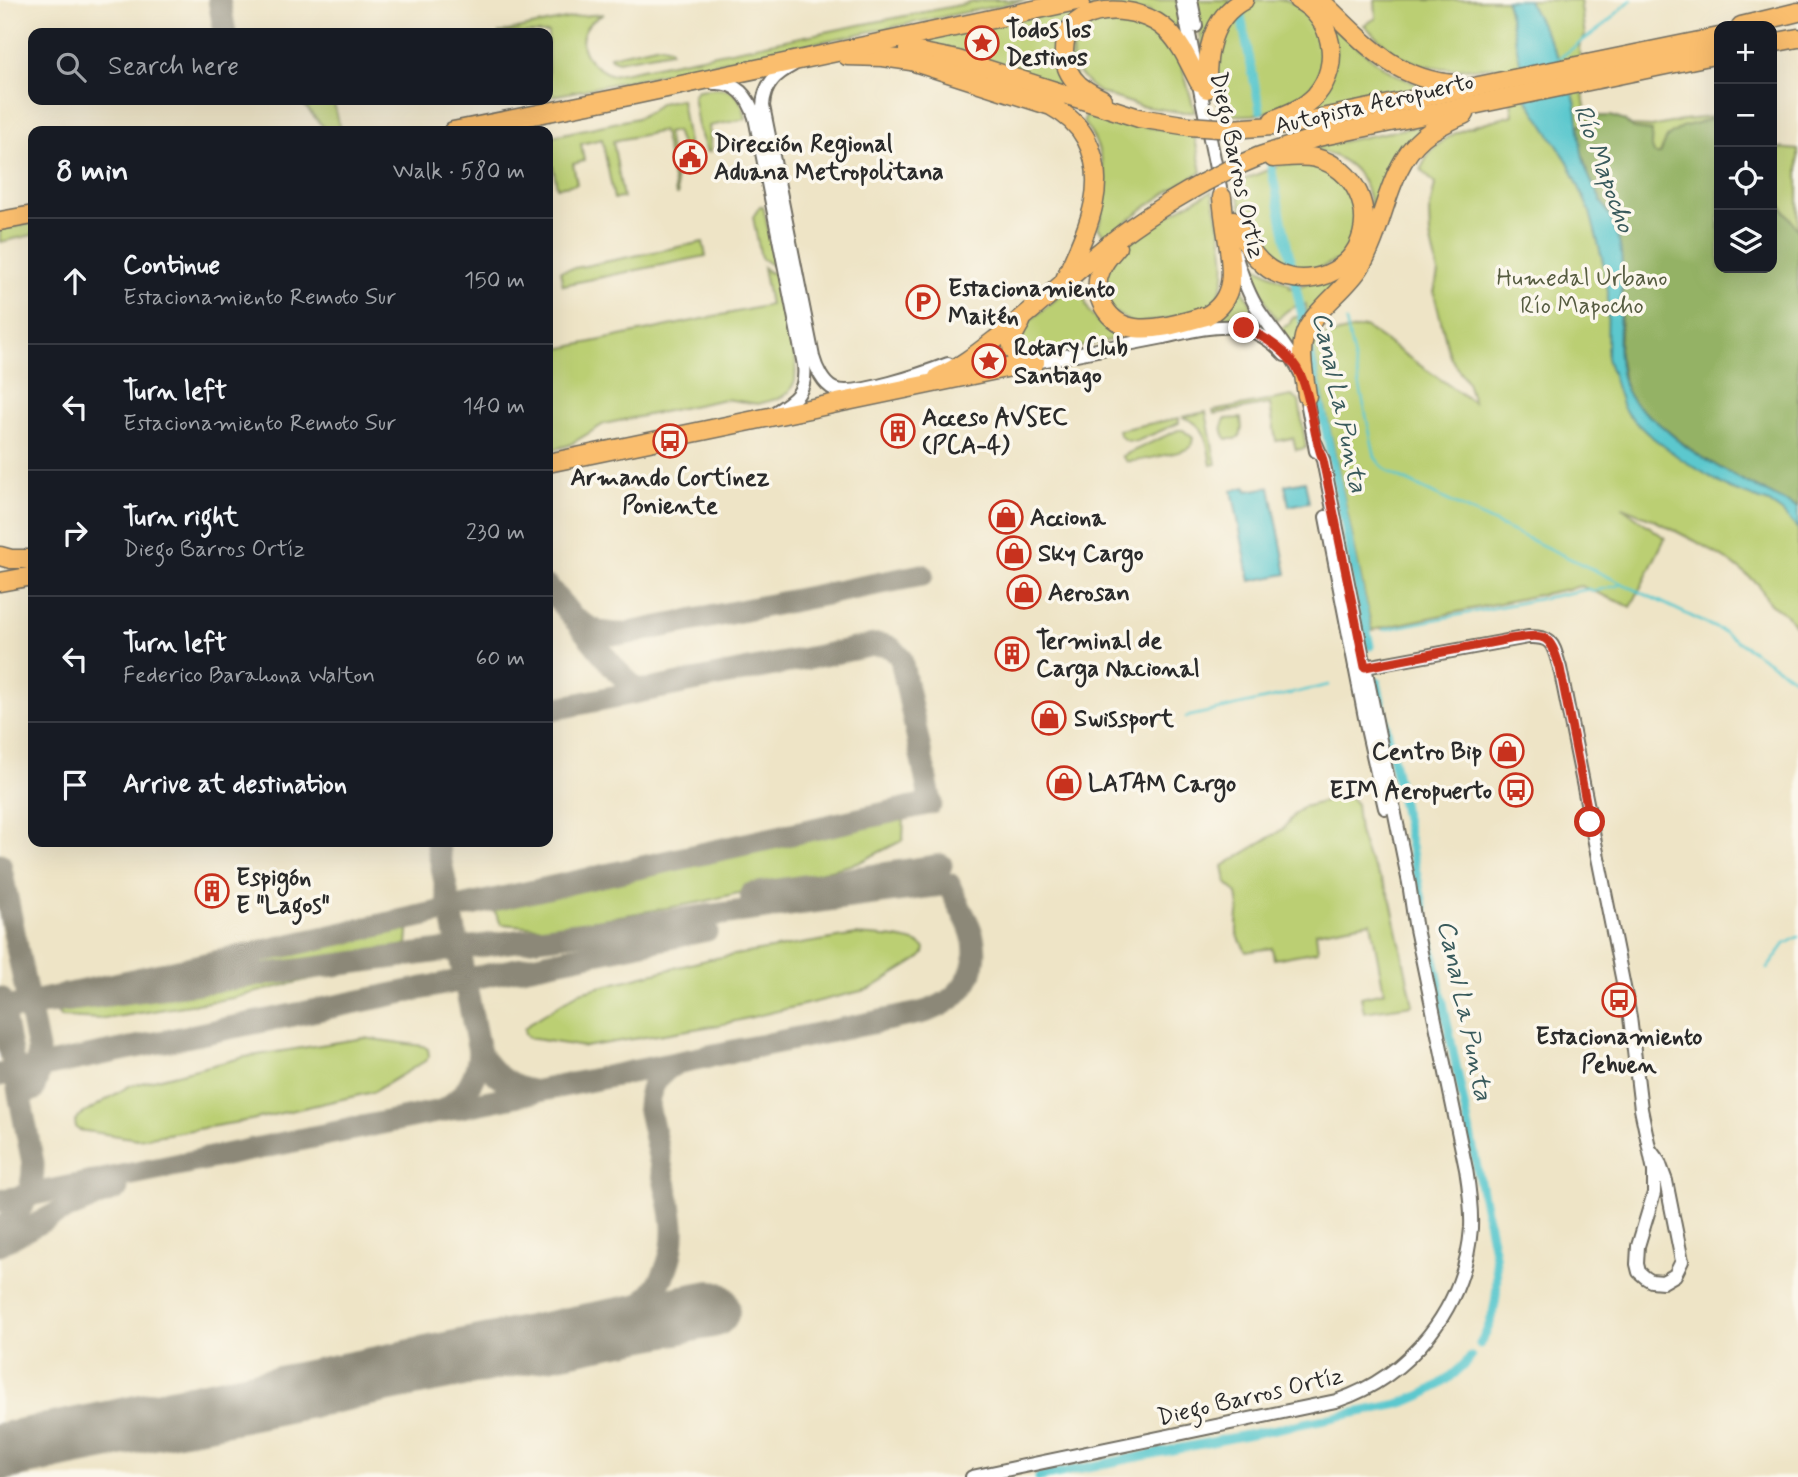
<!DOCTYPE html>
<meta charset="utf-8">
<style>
:root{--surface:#171b24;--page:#242831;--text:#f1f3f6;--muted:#9ea1a6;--line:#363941}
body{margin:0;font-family:Mynerve,sans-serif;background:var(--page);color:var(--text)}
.controls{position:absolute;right:21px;top:21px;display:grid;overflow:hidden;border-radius:14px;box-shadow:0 7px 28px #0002}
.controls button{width:63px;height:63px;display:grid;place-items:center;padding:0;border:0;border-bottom:2px solid var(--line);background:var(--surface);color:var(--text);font:35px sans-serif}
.stop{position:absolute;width:21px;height:21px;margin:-16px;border:5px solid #c8321e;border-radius:50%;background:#fff}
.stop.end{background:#c8321e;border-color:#fff;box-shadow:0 2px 7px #0008}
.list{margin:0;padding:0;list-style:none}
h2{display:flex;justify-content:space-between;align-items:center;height:91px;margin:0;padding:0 28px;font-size:30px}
h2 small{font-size:23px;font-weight:400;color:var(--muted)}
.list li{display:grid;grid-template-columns:46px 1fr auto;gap:21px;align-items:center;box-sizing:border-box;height:126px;padding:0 28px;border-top:2px solid var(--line)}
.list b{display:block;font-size:26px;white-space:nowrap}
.list p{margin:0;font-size:23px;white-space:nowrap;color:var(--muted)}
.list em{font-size:23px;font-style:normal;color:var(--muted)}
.icon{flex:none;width:38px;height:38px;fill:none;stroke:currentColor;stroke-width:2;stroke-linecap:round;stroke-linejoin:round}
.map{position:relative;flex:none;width:1798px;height:1477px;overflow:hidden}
.search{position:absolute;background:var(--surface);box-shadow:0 7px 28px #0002;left:28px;top:28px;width:525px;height:77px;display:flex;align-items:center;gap:18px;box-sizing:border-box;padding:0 24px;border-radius:14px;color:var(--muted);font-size:26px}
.panel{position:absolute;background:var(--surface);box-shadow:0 7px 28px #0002;left:28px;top:126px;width:525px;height:721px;border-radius:14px}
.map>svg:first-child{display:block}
.green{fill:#bbcf73;stroke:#737d4f;stroke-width:2}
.forest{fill:#94b265;stroke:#606e48;stroke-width:2}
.water{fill:#5bc8ce;stroke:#437a7c;stroke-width:2}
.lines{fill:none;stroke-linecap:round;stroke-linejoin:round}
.stream{stroke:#5bc8ce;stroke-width:2.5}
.canal{stroke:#5bc8ce;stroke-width:9}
.taxiway{stroke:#8c8878;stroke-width:23}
.runway{stroke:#8c8878;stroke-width:58}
.minor-casing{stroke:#6f6c61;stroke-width:16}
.highway-casing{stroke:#6f6c61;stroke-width:21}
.minor{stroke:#fff;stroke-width:12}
.highway{stroke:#fabe6e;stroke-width:18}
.highway-bridge-casing{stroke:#6f6c61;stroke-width:21;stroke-linecap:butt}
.highway-bridge{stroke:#fabe6e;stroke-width:18}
.route{stroke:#c8321e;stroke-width:9}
.labels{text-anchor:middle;stroke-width:7;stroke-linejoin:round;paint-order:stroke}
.poi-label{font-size:24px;font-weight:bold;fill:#2b2b2b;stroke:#fbf7ec;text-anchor:start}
.street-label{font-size:24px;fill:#2b2b2b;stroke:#fbf7ec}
.park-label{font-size:24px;fill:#565c41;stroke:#fbf7ec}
.water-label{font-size:26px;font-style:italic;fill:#395a5c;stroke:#fbf7ec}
</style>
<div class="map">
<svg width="1798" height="1477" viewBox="0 0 1798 1477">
<rect width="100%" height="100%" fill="#fbf7ec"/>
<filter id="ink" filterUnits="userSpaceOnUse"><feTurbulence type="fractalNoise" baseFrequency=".0143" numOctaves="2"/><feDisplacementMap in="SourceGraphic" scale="14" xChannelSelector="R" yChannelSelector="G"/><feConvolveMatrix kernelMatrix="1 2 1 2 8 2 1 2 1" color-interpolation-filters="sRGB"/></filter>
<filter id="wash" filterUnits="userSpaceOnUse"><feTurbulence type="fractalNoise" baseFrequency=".00686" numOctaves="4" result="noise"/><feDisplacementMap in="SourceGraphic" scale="28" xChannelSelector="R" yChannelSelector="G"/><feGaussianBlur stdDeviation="1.57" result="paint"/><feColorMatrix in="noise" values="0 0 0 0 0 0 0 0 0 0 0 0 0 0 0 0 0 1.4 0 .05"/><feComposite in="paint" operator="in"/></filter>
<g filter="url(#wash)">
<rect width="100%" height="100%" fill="#eee4c6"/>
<!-- green -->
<g class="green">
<path d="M984 0H1026L548 97V33H498L580 16 604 14C598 17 590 21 586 28 574 50 593 68 612 75Z"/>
<path d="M1125 0H1176L1187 42 1148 11 1066 24 1078 91 907 41Z"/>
<path d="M1194 0H1231L1203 50Z"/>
<path d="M1256 0H1286L1296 4 1322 31C1322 39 1326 61 1324 69 1323 72 1320 75 1318 78 1299 110 1258 119 1223 114L1218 105 1213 68 1217 32 1245 4Z"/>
<path d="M1375 0H1580L1585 36 1579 47 1584 101 1586 110 1590 116 1630 126 1652 127 1684 120 1719 116V268H1772V188L1779 148 1798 150V230L1780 204 1798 243V630L1788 616 1770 604 1758 584 1732 563 1695 541 1652 519 1622 507 1665 538 1631 607 1581 586 1372 630 1311 339 1365 327 1473 402 1467 382 1450 357 1434 293 1438 273 1430 236 1429 213 1435 184 1421 169C1436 131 1477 125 1513 115L1506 68 1500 67C1466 68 1433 73 1402 57 1390 51 1375 35 1364 25L1376 18Z"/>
<path d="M1324 16C1354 42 1383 76 1423 85L1421 91 1308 112 1322 96Z"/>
<path d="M1135 19 1163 36 1181 63 1195 112H1179L1140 106 1101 93 1091 87 1073 66 1072 39 1089 20Z"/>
<path d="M660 45 670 48 671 51 618 61 610 58V56Z"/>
<path d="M718 88C737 89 743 102 746 119L709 126 711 151 707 152 698 128 693 95 698 90Z"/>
<path d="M681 99 690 156H685L676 131 667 133 678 195H676L663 131 613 141 623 198 614 199 602 139 581 144 584 161 573 164 577 184 557 187 553 166H548V137L637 118 649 112 660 103Z"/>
<path d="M333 100 341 131H327L303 104Z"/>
<path d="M1088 112 1147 127 1194 134 1202 172C1167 190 1137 213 1106 237L1098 228C1107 201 1108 167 1095 141 1092 134 1087 128 1083 122Z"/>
<path d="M1429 124 1372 223C1372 185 1357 159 1318 151L1317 147 1320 146Z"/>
<path d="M1305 163 1325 168 1346 184 1359 223 1347 256 1301 276 1263 256 1246 229 1236 183 1282 164Z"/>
<path d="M1212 191C1218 223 1241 290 1204 309 1186 318 1153 321 1133 324L1111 310C1109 302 1105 292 1105 284 1104 246 1182 207 1212 191Z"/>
<path d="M760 206H763L776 265 773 266 761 258 753 217Z"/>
<path d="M33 223V235L0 242V229Z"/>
<path d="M703 242 706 256 563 285 560 271Z"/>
<path d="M1252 264 1289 284 1290 288 1300 286 1349 268 1308 318 1301 320 1302 330 1297 359 1282 331V328L1289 324 1292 318 1307 315 1306 304C1293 306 1285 310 1277 321L1268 306 1250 266Z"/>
<path d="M763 267 770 273 777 271 796 363 795 381 789 392 780 398 758 404 725 399 604 424 569 445 559 448 548 449V351L770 305Z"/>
<path d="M1083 277C1082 313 1093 322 1125 337L1046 354C1034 355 1028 354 1019 346L1028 322Z"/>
<path d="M1239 283 1268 332C1262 330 1257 327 1251 324 1237 318 1223 319 1208 322Z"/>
<path d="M1292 396 1299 401 1306 448 1296 450 1293 438 1276 441 1270 404 1214 414 1213 411Z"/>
<path d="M1206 412 1216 464 1211 465C1207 442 1208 425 1182 417Z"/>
<path d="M1179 418V423L1137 441C1127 442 1121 440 1118 430Z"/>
<path d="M1241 418 1242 428 1240 436 1235 439H1227C1222 434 1221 425 1225 419Z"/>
<path d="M1178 430H1183L1193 438 1191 447C1184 452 1133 463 1126 461L1122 456Z"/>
<path d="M1343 797 1351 798 1356 804 1359 832 1367 856 1386 888 1391 901 1413 1005 1364 1012 1361 997 1384 992 1371 922 1316 932 1318 951 1274 959 1272 948 1246 952 1237 934V923L1239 906 1237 894 1226 882 1223 866 1283 829 1295 814 1303 807Z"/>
<path d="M904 817 903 840 858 863 702 902 549 928 501 924 491 904Z"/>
<path d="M409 921 407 944 363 966 233 998 104 1019 60 1017 55 1007 52 994Z"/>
<path d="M856 935C874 937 912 936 925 948L924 954 919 959 870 989 719 1025 584 1047 529 1038 525 1034 524 1029 530 1023 580 992 710 959Z"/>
<path d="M364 1038 423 1046 428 1049 429 1056 425 1061 373 1092 251 1120 138 1139 79 1130 76 1128 75 1121 78 1117 129 1086 245 1057Z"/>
</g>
<!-- forest -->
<path class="forest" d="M1593 116H1611L1625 121 1634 129 1652 131 1651 147 1655 154H1660L1667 137 1682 127 1719 117V268H1772V193L1798 230V508L1738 478 1695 453 1637 406 1628 394 1624 382 1619 355 1623 273 1619 243 1608 214 1589 177 1581 150 1578 126 1590 119Z"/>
<!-- water -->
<g class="water">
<path d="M1506 0H1528C1544 32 1566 65 1575 101 1580 123 1578 146 1586 169 1595 195 1615 218 1620 246 1628 292 1607 351 1628 394 1635 406 1647 414 1658 423 1670 433 1682 445 1695 453 1728 474 1763 491 1798 508V529L1782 512 1769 503 1730 489 1681 459 1648 434 1628 415 1623 407 1607 358 1608 291 1603 262 1590 212 1568 162 1525 96 1521 83V66Z"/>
<path d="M1305 481 1309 502 1289 506 1285 485Z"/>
<path d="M1246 487 1247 491 1270 487 1287 574 1250 581 1232 490Z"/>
</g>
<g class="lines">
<!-- stream -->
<g class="stream">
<path d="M1558 59 1603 26 1631 0"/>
<path d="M1346 322 1375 457 1380 464 1390 473 1722 631 1798 681"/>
<path d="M1383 630 1589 589 1594 591 1620 585"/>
<path d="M1186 717 1329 685"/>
<path d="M1767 969 1785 944 1798 937"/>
</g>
<!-- canal -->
<g class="canal">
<path d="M1238 2 1260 110"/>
<path d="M1271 167 1305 330"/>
<path d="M1308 343 1370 646"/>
<path d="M1377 682 1495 1255C1499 1287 1497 1316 1480 1344"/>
<path d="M1039 1477 1399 1404C1428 1395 1451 1380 1471 1357"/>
</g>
<!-- taxiway -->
<g class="taxiway">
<path d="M219 0 225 33"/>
<path d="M548 587 617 671 636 689 644 690"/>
<path d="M573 617C590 630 603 635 624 634L922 575"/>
<path d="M437 842 479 1051C478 1076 467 1095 445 1109"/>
<path d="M0 864 38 1049 37 1078 33 1090"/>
<path d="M751 894 941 865 933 879 918 886"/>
<path d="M0 998 33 1163C34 1194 22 1210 0 1230"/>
<path d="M479 1051C489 1072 508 1087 532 1091"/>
<path d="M0 1075 707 930"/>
<path d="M0 1201 920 1013C960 1004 986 969 970 928 964 913 954 899 949 884L2 1009 931 803 901 659C894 648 888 644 874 645L548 710"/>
<path d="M0 1244 61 1211 117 1188"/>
<path d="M590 1332C639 1317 675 1281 673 1227 672 1209 667 1191 663 1174 658 1152 653 1129 648 1106 649 1087 658 1073 675 1064"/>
</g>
<!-- runway -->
<path class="runway" d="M0 1452 590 1332 711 1309"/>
</g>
</g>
<g filter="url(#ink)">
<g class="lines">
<defs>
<g id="minor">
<path d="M1182 0 1223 203"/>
<path d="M1191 0 1196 26"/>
<path d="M793 65C776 74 764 84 763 106L813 357C816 368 823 384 834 389 854 398 927 372 948 364"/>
<path d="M714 83C737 82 748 96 755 117L804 365C807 392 795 400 774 413"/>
<path d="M1235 254C1241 274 1248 294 1259 311 1273 332 1289 349 1300 372"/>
<path d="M1035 362C1078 354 1121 345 1164 337 1186 332 1211 325 1234 327 1253 328 1273 341 1285 355"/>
<path d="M1305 390 1316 451"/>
<path d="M1326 517 1368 733 1385 808"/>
<path d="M1355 667 1360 668 1528 637C1554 636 1553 646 1560 668L1630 1017 1641 1109 1654 1171V1193L1638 1246 1637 1264 1639 1272 1646 1278 1651 1281 1663 1282 1675 1275 1682 1261 1666 1181 1659 1162 1651 1151"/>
<path d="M972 1477 1336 1401C1411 1376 1465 1307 1471 1228 1472 1208 1469 1188 1466 1169L1415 924 1409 883 1323 460 1316 444"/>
</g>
<g id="highway">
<path d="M1320 0C1362 40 1395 81 1457 84"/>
<path d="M1741 26 1798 12"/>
<path d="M1772 43 1798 38"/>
<path d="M908 50 958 60 1139 118 1189 126"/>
<path d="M847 56 883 57 911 61 1051 106C1066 114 1078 124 1086 139 1112 188 1082 239 1063 284"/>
<path d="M1207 89C1206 55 1210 18 1244 0"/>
<path d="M1102 99C1094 95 1086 91 1079 85 1069 76 1064 64 1064 51 1064 0 1139 2 1168 31 1182 45 1190 65 1199 82"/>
<path d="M1273 120C1288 114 1304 108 1316 95 1342 65 1333 18 1298 0"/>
<path d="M1231 129 1287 125 1719 37"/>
<path d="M453 131 634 95 1081 0"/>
<path d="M1232 168 1260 156 1318 137 1719 54"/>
<path d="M1234 220C1242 236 1250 253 1264 265 1292 289 1339 281 1357 248 1376 212 1355 168 1316 158 1302 155 1288 157 1273 158"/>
<path d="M0 221 33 215"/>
<path d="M1117 247C1111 254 1104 261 1101 270 1090 294 1108 325 1135 328 1158 331 1184 322 1206 316 1238 299 1232 266 1227 236 1225 223 1223 210 1222 197"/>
<path d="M1021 322C1013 335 1006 346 1019 358L1035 362"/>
<path d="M938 377C959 368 978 353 996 339 1031 312 1063 283 1096 255 1129 227 1165 204 1203 183"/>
<path d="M1307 396C1305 378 1299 355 1304 337 1311 312 1346 290 1360 267 1385 227 1386 168 1423 137 1435 127 1450 121 1465 114"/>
<path d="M548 463 1035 362"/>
<path d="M0 556 11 559H33"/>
<path d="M0 582 33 576"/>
</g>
</defs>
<!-- minor casing -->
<use href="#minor" class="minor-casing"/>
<!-- highway casing -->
<use href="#highway" class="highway-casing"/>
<!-- minor -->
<use href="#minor" class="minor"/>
<!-- highway -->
<use href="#highway" class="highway"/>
<defs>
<g id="highway-bridge">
<path d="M1189 126 1231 129"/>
<path d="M1203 183 1232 168"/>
</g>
</defs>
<!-- highway-bridge casing -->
<use href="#highway-bridge" class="highway-bridge-casing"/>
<!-- highway-bridge -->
<use href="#highway-bridge" class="highway-bridge"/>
</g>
</g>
<g class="lines" filter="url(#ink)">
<!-- route -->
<path class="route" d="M1244 328C1267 337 1291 354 1301 376 1313 403 1312 433 1323 460L1365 667 1510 639C1546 634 1549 632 1560 668L1590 822"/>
</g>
<!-- icons -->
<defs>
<symbol id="sight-ring" viewBox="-11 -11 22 22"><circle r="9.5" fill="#fbf7ec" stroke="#c8321e" stroke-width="1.5"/><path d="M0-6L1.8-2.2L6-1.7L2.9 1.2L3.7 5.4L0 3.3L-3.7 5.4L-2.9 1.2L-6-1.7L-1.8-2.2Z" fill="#c8321e"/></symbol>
<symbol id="civic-ring" viewBox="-11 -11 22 22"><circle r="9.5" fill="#fbf7ec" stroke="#c8321e" stroke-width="1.5"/><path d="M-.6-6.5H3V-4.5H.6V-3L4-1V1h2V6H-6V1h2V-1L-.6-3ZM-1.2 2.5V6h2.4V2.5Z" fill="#c8321e"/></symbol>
<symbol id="parking-ring" viewBox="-11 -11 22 22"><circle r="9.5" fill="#fbf7ec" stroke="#c8321e" stroke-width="1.5"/><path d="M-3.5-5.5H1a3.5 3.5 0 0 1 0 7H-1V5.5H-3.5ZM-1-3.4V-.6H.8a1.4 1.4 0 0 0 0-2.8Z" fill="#c8321e"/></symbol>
<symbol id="building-ring" viewBox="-11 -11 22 22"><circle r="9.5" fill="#fbf7ec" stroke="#c8321e" stroke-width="1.5"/><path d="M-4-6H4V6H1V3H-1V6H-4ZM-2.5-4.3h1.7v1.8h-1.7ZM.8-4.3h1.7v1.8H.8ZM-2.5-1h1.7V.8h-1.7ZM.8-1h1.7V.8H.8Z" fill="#c8321e"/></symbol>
<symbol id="bus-ring" viewBox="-11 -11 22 22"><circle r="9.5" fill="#fbf7ec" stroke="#c8321e" stroke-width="1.5"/><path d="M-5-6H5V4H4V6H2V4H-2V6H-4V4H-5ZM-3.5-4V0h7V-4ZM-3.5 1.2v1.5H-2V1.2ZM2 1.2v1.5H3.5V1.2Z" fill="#c8321e"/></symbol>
<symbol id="shop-ring" viewBox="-11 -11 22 22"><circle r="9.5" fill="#fbf7ec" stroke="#c8321e" stroke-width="1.5"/><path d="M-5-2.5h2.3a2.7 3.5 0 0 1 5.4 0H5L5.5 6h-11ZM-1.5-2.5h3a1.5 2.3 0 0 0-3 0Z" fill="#c8321e"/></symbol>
</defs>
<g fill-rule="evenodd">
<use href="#sight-ring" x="963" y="24" width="38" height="38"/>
<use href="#civic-ring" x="671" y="138" width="38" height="38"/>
<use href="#parking-ring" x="904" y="283" width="38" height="38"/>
<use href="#sight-ring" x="970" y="342" width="38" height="38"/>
<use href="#building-ring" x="879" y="412" width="38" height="38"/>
<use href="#bus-ring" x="651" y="422" width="38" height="38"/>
<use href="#shop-ring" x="987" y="498" width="38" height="38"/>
<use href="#shop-ring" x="995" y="534" width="38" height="38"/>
<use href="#shop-ring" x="1005" y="573" width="38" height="38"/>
<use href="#building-ring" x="993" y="635" width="38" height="38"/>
<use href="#shop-ring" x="1030" y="699" width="38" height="38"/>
<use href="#shop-ring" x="1488" y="732" width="38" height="38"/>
<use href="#shop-ring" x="1045" y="764" width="38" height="38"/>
<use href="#bus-ring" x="1497" y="771" width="38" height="38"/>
<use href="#building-ring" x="193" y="872" width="38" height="38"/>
<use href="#bus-ring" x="1600" y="981" width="38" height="38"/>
</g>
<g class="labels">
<!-- poi labels -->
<g class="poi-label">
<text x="1006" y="37">Todos los<tspan x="1006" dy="28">Destinos</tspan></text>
<text x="714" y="151">Dirección Regional<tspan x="714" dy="28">Aduana Metropolitana</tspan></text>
<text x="948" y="296">Estacionamiento<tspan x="948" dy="28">Maitén</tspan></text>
<text x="1014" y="355">Rotary Club<tspan x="1014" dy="28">Santiago</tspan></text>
<text x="922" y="425">Acceso AVSEC<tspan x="922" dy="28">(PCA-4)</tspan></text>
<text x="670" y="485" text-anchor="middle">Armando Cortínez<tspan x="670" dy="28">Poniente</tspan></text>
<text x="1030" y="525">Acciona</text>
<text x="1038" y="561">Sky Cargo</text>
<text x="1048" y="600">Aerosan</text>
<text x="1036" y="648">Terminal de<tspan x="1036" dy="28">Carga Nacional</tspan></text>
<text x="1074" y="726">Swissport</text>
<text x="1482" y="759" text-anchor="end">Centro Bip</text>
<text x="1088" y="791">LATAM Cargo</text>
<text x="1492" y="798" text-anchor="end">EIM Aeropuerto</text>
<text x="236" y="885">Espigón<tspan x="236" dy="28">E "Lagos"</tspan></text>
<text x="1619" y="1044" text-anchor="middle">Estacionamiento<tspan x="1619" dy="28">Pehuen</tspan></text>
</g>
<!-- street labels -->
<g class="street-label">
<text transform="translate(1374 103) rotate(-13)" y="8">Autopista Aeropuerto</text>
<text transform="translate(1238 165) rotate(78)" y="8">Diego Barros Ortíz</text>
<text transform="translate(1250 1396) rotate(-13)" y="8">Diego Barros Ortíz</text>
</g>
<!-- park labels -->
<g class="park-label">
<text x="1582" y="285">Humedal Urbano<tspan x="1582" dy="28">Río Mapocho</tspan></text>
</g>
<!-- water labels -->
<g class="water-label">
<text transform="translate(1605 168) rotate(70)" y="9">Río Mapocho</text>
<text transform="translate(1341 402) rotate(78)" y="9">Canal La Punta</text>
<text transform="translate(1466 1010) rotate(78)" y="9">Canal La Punta</text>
</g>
</g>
</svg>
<div class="controls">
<button>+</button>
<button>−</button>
<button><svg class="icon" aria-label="locate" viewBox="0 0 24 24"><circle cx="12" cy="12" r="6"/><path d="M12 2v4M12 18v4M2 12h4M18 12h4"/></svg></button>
<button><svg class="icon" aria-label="layers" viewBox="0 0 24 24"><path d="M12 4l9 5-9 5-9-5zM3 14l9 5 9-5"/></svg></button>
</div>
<div class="stop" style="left:1590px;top:822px"></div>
<div class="stop end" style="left:1244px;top:328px"></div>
<div class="search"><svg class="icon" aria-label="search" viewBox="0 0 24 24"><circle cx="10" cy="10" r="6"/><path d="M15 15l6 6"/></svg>Search here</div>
<section class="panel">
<h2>8 min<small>Walk · 580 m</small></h2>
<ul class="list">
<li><svg class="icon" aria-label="ahead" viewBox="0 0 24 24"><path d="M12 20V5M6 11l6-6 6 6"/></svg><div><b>Continue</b><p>Estacionamiento Remoto Sur</p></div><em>150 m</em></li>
<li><svg class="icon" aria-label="left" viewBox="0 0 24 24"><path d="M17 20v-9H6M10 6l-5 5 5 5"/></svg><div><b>Turn left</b><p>Estacionamiento Remoto Sur</p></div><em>140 m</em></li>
<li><svg class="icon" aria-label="right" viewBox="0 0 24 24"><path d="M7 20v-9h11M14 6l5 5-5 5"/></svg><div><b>Turn right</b><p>Diego Barros Ortíz</p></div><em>230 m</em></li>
<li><svg class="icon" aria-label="left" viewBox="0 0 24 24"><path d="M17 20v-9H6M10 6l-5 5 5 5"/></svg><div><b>Turn left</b><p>Federico Barahona Walton</p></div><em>60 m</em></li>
<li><svg class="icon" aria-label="arrive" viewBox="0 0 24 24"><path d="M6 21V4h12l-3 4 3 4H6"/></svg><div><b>Arrive at destination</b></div></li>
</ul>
</section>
</div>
